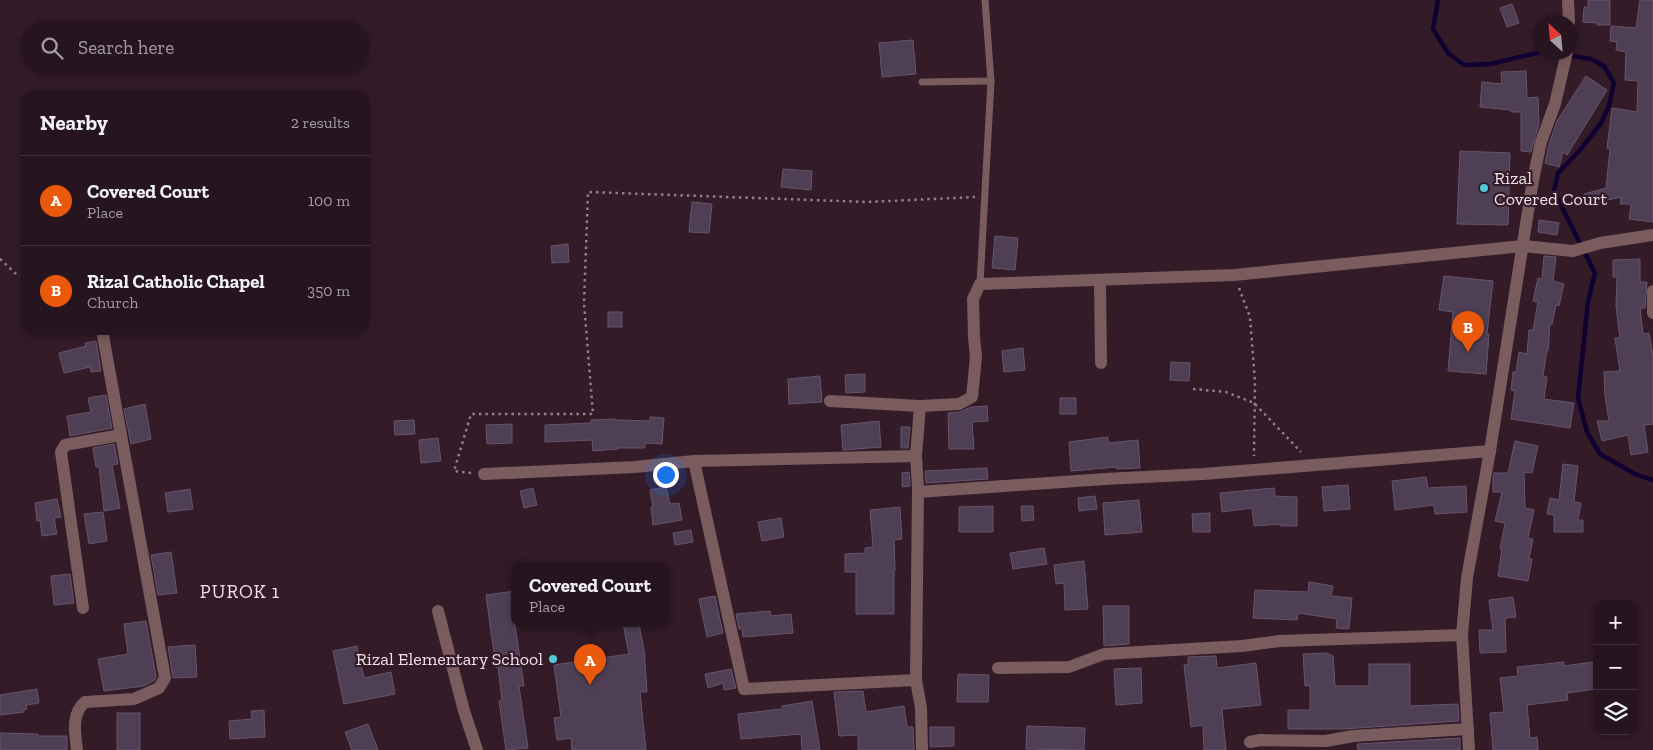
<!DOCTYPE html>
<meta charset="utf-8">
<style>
:root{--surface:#26141e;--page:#32212b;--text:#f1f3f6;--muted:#a49ea4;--line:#42333c;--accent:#ea580c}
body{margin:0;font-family:"Zilla Slab",serif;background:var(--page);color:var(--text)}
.controls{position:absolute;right:15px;bottom:15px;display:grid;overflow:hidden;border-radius:10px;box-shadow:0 2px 8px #0003}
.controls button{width:45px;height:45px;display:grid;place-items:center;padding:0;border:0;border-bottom:1px solid var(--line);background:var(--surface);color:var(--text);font:25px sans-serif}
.compass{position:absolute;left:1533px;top:15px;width:45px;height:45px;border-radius:50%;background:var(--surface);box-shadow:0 2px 8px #0003;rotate:334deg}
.you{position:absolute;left:665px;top:474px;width:18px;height:18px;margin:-12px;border:4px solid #fff;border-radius:50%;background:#1a73e8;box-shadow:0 0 0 8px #1a73e833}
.badge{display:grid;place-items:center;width:32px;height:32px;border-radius:50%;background:var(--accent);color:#fff;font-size:16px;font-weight:700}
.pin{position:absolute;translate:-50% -41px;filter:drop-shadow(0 1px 2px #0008)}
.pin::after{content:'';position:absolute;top:26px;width:18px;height:15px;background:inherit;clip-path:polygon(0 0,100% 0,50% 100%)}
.popup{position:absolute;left:511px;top:562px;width:158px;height:65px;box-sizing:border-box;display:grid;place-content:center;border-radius:10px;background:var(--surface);filter:drop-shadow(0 1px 4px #0005);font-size:16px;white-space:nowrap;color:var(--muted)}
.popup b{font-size:19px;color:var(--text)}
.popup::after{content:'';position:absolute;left:50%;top:100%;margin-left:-10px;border:10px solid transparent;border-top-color:var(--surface)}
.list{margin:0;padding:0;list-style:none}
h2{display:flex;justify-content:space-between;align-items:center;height:65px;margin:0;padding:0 20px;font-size:21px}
h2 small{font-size:16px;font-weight:400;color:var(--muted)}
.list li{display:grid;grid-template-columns:32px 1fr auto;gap:15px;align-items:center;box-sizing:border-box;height:90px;padding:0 20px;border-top:1px solid var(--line)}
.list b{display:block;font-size:19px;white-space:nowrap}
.list p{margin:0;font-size:16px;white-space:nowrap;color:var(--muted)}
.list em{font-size:16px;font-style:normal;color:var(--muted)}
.icon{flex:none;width:28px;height:28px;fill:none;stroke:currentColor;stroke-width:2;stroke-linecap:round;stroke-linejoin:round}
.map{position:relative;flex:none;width:1653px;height:750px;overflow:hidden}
.search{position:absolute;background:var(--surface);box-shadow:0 2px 8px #0003;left:20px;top:20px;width:350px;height:55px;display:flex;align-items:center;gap:12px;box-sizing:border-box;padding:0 18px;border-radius:28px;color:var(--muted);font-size:19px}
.panel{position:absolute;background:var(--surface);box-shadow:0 2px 8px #0003;left:20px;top:90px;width:350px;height:245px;border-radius:15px}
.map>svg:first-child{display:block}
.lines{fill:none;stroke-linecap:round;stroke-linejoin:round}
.stream{stroke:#100031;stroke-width:4.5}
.building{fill:#4f3f55;stroke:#66556c}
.path{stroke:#947f8a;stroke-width:2.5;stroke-dasharray:2.5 4;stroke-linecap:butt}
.service{stroke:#7b5c5e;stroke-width:7}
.minor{stroke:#7b5c5e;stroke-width:12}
.poi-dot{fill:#52cbd9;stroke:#331b28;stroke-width:2}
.labels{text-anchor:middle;stroke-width:4.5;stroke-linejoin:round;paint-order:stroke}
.poi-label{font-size:18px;fill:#f1e0e9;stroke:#331b28;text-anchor:start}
.neighbourhood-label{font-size:19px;letter-spacing:1px;fill:#f1e0e9;stroke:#331b28}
</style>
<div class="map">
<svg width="1653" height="750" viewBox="0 0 1653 750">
<rect width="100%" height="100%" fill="#331b28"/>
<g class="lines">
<!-- stream -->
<g class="stream">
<path d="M1438 0 1433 29 1448 53 1464 65 1490 64 1541 52"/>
<path d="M1548 52 1591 59 1604 66 1614 83 1609 106 1601 123 1580 150 1558 173 1554 191 1595 273 1588 302 1578 398 1587 432 1600 454 1635 474 1653 480"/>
</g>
</g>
<!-- building -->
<g class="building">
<path d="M1588 0H1610V25H1597V23L1583 22 1584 7 1588 8Z"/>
<path d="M1640 0H1653V222L1629 219 1631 204H1620L1621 197 1587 205 1584 194 1606 188 1610 149 1607 148 1612 108 1637 112 1638 81 1625 80 1626 52 1616 50 1617 42 1610 41 1611 26 1636 28Z"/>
<path d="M1512 4 1519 23 1507 27 1500 8Z"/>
<path d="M913 40 916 74 882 77 879 43Z"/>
<path d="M1526 71 1527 98 1538 97 1539 124 1531 152 1521 151V112H1511V110L1480 107 1482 82 1502 84 1501 72Z"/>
<path d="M1586 76 1607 90 1567 155 1563 152 1559 167 1545 163 1549 144 1557 121Z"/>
<path d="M1460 151 1510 153 1508 225 1457 224Z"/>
<path d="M783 169 812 171 811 190 781 187Z"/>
<path d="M692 202 712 204 709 233 689 232Z"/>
<path d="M1539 220 1559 223 1557 235 1538 232Z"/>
<path d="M995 236 1018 238 1015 270 992 268Z"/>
<path d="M568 244 569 262 552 263 551 246Z"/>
<path d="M1544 256 1556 257 1553 281 1564 284 1559 306 1556 305 1552 324H1550L1548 351 1547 350 1543 376 1547 377 1544 399 1574 403 1570 428 1511 419 1515 391 1511 390 1513 372H1516L1519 352 1527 354 1529 330H1533L1538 302 1533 301 1538 278 1542 279Z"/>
<path d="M1640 259V282H1647L1645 308H1640L1643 334 1649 333 1653 355V424L1644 425 1648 452 1631 455 1628 435 1602 441 1597 421H1609L1605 396 1604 372 1620 371 1615 338H1620L1616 306 1617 277H1613V260Z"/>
<path d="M1444 276 1493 281 1487 334H1489L1486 374 1448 371 1453 312 1439 310Z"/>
<rect x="608" y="312" width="14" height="15"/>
<path d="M96 341 101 371 91 372 90 367 64 373 59 353 86 346 85 343Z"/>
<path d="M1023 348 1025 370 1004 372 1002 351Z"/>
<path d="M1171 362 1190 363 1189 381 1170 380Z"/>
<path d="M865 374V392L846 393 845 375Z"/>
<path d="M820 376 822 402 789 404 788 379Z"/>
<path d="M106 395 112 428 70 436 67 416 91 412 88 398Z"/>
<rect x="1060" y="398" width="16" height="16"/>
<path d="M145 404 151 439 131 444 124 409Z"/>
<path d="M987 406 988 421 972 422 974 449H949L948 413 960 412 971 407Z"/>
<path d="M650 417 664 418 662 444 645 443V448H618V449L593 451 592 440 545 442V425L591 423V420L616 419V420L650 421Z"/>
<path d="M414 420 415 434 395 435 394 421Z"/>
<path d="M879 421 881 447 843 450 841 425Z"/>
<path d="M512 424V443L487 444 486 425Z"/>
<path d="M901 427H910L908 448H901Z"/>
<path d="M1108 437V443L1138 440 1140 468 1117 469V467L1071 471 1069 442Z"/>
<path d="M438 438 441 461 421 463 419 440Z"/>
<path d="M1515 441 1538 446 1532 473 1524 472 1525 508 1534 510 1528 538 1533 539 1529 559H1532L1528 581 1498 576 1502 549H1500L1505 523 1495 521 1502 492H1493V479L1494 473H1508Z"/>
<path d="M114 444 118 464 112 465 120 508 104 511 99 467H96L93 448Z"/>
<path d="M1563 464 1578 466 1574 502 1581 503 1578 520H1583V532H1554V515L1547 514 1550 498 1559 500Z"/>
<path d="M987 468 988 479 926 483 925 471Z"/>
<path d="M909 472 910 486 902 487V473Z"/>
<path d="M1426 477 1428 488 1466 486 1467 512 1435 514 1434 505 1395 510 1392 481Z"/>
<path d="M1348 485 1350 509 1324 511 1322 487Z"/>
<path d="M666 487 670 504 679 503 682 520 653 525 651 507H653L650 490Z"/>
<path d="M533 488 537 505 524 508 520 491Z"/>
<path d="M1274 488 1275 496 1297 497V526H1281V524L1254 526 1252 508 1222 512 1220 493Z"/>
<path d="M190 489 193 509 168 512 165 493Z"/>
<path d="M1095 496 1097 509 1079 511 1078 498Z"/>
<path d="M57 499 61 517 54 518 57 534 42 536 40 520 37 521 35 503Z"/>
<path d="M1139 500 1142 532 1105 535 1103 503Z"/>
<path d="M993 506V532H959V507Z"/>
<path d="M1021 506H1033L1034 520 1022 521Z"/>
<path d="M900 507 902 539 894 540 895 570H894V614H856V572H845V554L865 553V548L873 547 870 510Z"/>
<path d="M103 512 107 541 89 544 84 514Z"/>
<path d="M1210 513V532H1193L1192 514Z"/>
<path d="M781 518 784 537 762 541 758 522Z"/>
<path d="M691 530 693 542 675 545 673 533Z"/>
<path d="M1044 548 1047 564 1013 569 1010 553Z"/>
<path d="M171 552 177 593 158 595 151 555Z"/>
<path d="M1084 561 1088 609 1065 610 1064 583 1056 584 1054 565Z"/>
<path d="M70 574 74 603 54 605 51 576Z"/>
<path d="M1309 582 1333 586 1331 596 1352 598 1349 629 1336 628 1337 619 1298 613 1297 620 1253 618 1255 590 1308 592Z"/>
<path d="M515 591V605H512L524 686H519L528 748 506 750 499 701 502 700 498 667 496 668 486 595Z"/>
<path d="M715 596 723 633 707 637 699 599Z"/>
<path d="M1513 597 1516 617 1505 618 1506 652 1480 653 1479 630H1493L1489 600Z"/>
<path d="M1103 606H1129V644L1104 646Z"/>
<path d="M770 611 771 616 791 614 793 633 743 637 742 629H739L736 614Z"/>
<path d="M146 621 156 676 155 680 144 686 104 691 98 659 128 654 124 624Z"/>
<path d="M623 624H639L644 650 647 692H640L646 750H572L571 738 557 740 554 718 561 717 554 665 629 654Z"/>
<path d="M195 645 197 677 173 678 168 647Z"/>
<path d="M357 646 364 678 391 672 395 694 344 704 333 651Z"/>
<path d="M1326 653 1333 656 1335 686H1369V664H1410V706L1458 704 1459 721 1344 729H1288V710H1310V685L1305 686 1303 654Z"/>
<path d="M1216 656 1217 668 1256 663 1261 705 1222 709 1226 750H1204L1203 725 1191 727 1184 665H1188V657Z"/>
<path d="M1564 662V666L1593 662 1596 689 1567 693 1568 700 1527 705 1530 738 1537 737 1538 750H1493L1490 713 1504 712 1500 678 1518 676 1517 667Z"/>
<path d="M1141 668 1142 703 1116 705 1114 669Z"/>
<path d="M731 669 736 688 724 690 723 683 708 688 705 674Z"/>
<path d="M958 674 989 675 988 702H957Z"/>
<path d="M37 689 39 703 26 705 27 709 24 710V712L0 715V695Z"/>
<path d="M863 691 866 712 904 706 907 727H913L914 750H858V735L839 736 834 692Z"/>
<path d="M812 701 820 750H802L801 734 741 739 738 714 782 709V706Z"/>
<path d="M264 710 265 737 230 739 229 721 252 719 251 711Z"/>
<rect x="117" y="713" width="23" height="37"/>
<path d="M368 724 378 750H352L345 732Z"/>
<path d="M1027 726 1085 728 1084 750 1026 749Z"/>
<path d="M930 727H954V746L930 747Z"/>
<path d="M0 733 38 734V736H67V750H0Z"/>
<path d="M1460 738V750H1358L1357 744Z"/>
</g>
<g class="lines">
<!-- path -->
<g class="path">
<path d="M0 259 15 273 25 278"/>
<path d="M1239 288 1250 317 1255 382 1254 456"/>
<path d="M1193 389 1226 392 1254 403 1301 452"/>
<path d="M471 473 454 471 471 414H593L584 303 588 192 868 202 975 197"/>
</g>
<!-- service -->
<g class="service">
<path d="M922 82 991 81"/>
<path d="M980 284 991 81 985 0"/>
</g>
<!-- minor -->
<g class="minor">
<path d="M1568 0 1569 22"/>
<path d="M1100 280 1101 363"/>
<path d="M1653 291V313"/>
<path d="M830 401 920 406 916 456 918 488 916 680 921 708 922 750"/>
<path d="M920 406 959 404 972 397 976 357 974 337 973 299 980 284 1234 275 1523 246 1573 251 1600 243 1653 235"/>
<path d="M694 461 744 689 916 680"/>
<path d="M484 474 635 467 694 461 916 456"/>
<path d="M918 492 1105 479 1203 474 1490 451"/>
<path d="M83 608 61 452 65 445 121 435"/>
<path d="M438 611 464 711 477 750"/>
<path d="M998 668 1069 667 1104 654 1242 646 1280 641 1462 635"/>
<path d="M1250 742 1260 740 1326 741 1353 736 1468 729"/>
<path d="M77 750C75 733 71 714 85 702L134 699 159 688 165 678 102 330"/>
<path d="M1469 750 1462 635 1467 578 1490 451 1533 180 1541 142 1555 104 1567 52"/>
</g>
</g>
<!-- markers -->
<g class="poi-dot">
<circle cx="1484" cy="188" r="5"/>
<circle cx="553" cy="659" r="5"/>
</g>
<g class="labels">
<!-- poi labels -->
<g class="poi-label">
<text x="1494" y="184">Rizal<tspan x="1494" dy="21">Covered Court</tspan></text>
<text x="543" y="665" text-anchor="end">Rizal Elementary School</text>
</g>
<!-- neighbourhood labels -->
<g class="neighbourhood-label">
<text x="240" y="598">PUROK 1</text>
</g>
</g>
</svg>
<div class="controls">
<button>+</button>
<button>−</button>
<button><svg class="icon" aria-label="layers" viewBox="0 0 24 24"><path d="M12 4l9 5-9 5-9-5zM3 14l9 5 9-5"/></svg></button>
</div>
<svg class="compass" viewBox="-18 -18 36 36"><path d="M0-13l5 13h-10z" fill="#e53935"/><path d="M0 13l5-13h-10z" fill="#a49ea4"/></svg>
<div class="you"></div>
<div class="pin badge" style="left:590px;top:685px">A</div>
<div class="popup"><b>Covered Court</b>Place</div>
<div class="pin badge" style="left:1468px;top:352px">B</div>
<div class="search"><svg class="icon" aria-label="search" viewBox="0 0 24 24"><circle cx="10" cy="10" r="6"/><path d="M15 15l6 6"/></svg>Search here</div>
<section class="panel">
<h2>Nearby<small>2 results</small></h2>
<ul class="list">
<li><span class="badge">A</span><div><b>Covered Court</b><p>Place</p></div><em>100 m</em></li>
<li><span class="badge">B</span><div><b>Rizal Catholic Chapel</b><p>Church</p></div><em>350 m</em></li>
</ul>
</section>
</div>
